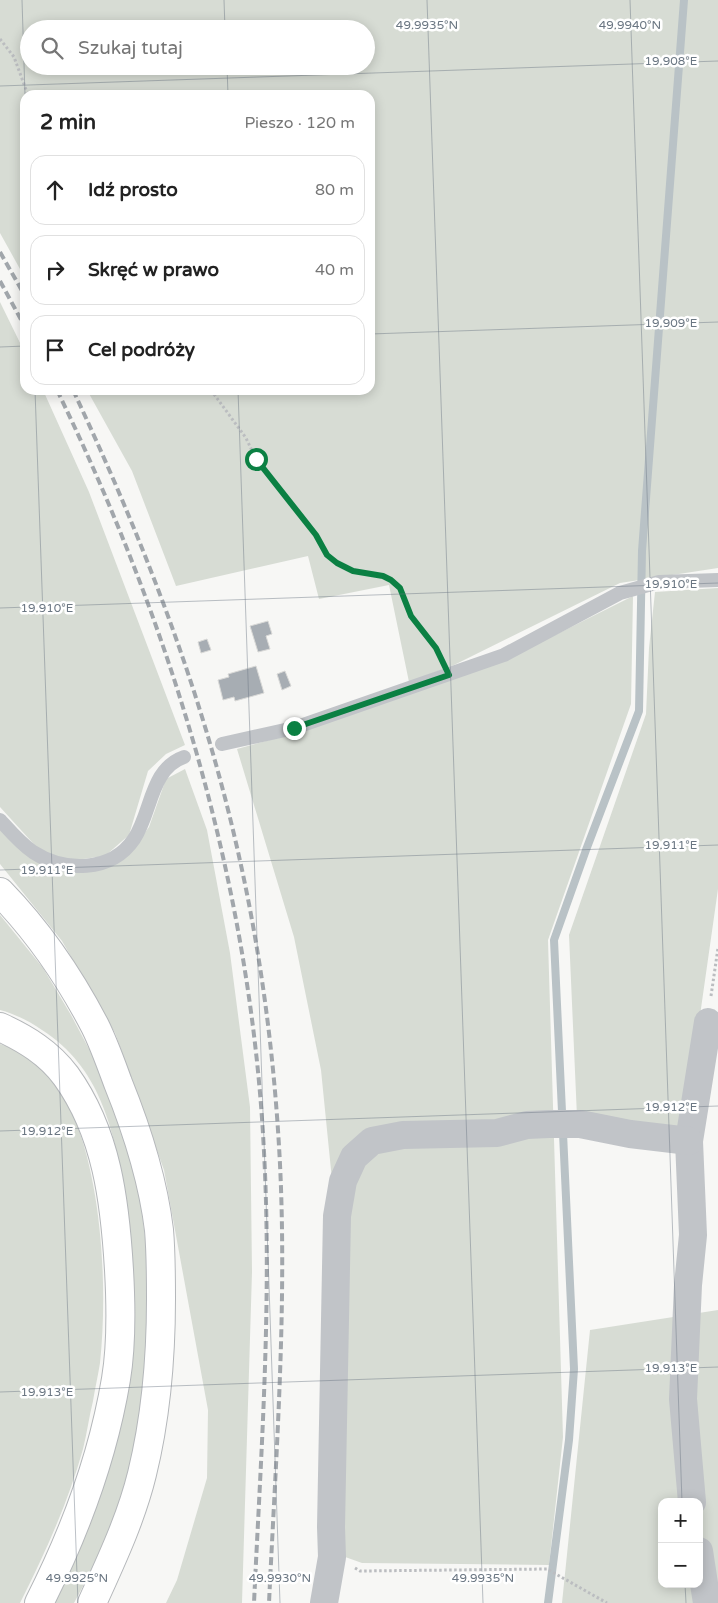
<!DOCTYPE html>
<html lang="pl">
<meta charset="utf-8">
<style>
:root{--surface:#fff;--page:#f6f6f6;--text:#222;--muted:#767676;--line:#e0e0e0}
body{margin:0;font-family:"Varela Round",sans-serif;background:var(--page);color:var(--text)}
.controls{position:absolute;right:15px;bottom:15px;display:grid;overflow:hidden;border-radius:10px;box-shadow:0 2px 12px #0003}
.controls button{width:45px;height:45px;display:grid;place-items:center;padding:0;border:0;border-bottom:1px solid var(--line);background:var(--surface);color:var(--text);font:25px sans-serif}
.stop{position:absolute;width:15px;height:15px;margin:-11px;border:4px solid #0b8043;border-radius:50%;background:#fff}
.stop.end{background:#0b8043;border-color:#fff;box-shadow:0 1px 5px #0008}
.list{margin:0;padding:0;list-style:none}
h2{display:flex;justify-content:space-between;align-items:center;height:65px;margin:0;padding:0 20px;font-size:21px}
h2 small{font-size:16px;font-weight:400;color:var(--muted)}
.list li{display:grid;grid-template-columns:32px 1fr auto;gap:15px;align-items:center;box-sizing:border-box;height:70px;margin:0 10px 10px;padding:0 10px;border:1px solid var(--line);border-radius:15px}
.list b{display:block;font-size:19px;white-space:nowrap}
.list em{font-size:16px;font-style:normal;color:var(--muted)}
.icon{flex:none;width:28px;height:28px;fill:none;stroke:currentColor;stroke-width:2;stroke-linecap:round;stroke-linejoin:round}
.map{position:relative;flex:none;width:718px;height:1603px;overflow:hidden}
.search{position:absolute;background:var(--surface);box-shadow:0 2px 12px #0003;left:20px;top:20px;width:355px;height:55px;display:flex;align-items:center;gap:12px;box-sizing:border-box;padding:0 18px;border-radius:28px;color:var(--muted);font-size:19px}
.panel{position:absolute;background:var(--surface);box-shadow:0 2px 12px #0003;left:20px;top:90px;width:355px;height:305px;border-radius:15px}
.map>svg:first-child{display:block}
.green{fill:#d7dcd4;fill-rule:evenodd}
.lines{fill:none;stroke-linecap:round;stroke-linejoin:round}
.stream{stroke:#b9c2c6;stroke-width:8}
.building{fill:#a7adb3;stroke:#d9d9d7}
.highway-casing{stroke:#b4b7ba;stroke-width:30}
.path{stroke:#bbbdc0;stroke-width:3;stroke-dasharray:2.5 2.5;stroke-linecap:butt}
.lane{stroke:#c1c4c8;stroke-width:14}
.street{stroke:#c1c4c8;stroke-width:28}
.highway{stroke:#fff;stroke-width:28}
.rail{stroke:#a1a6ab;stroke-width:4;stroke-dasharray:8 4;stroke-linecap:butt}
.route{stroke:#0b8043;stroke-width:6}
.ticks{fill:none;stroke:#6a7682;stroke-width:1;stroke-opacity:0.45}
.ticks-label{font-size:12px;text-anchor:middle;fill:#6a7682;stroke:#fff;stroke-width:5;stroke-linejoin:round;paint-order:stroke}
</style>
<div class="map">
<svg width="718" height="1603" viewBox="0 0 718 1603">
<rect width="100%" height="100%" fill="#f7f7f5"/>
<!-- green -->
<g class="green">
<path d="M0 0H718V568L620 583 454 665 409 682 389 585 319 599 308 556 176 586 132 471 87 390H370V95H25V278L0 233ZM29 29H366V66H29Z"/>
<path d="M0 302 25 353V390H43L89 492 185 745 166 754 148 771 129 835 105 856 68 861 41 852 0 807Z"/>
<path d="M718 588V889L684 1128 577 1117 569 935 646 714 649 648 655 592Z"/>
<path d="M633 596 631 704 548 940 563 1437 549 1565 362 1563 334 1553V1200L321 1070 294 937 237 749 309 729 547 639Z"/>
<path d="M185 769 207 830 230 953 250 1107 252 1272 242 1603H166L177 1580 207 1478 208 1410 164 1170 115 1033 62 941 0 864V829L46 866 82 873 112 865 134 848 149 827 166 779Z"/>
<path d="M0 915 43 968 71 1015 97 1064 119 1114 133 1167 142 1211 147 1256 150 1297 143 1405 130 1465 115 1515 90 1573 74 1603H53C75 1556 95 1511 111 1461L125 1192C113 1128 100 1067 42 1030 29 1021 15 1014 0 1010Z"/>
<path d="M0 1044C30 1054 58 1081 71 1110 102 1179 108 1288 100 1363 98 1376 95 1388 93 1401 89 1417 87 1433 83 1449 68 1503 45 1553 20 1603H0Z"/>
<path d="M718 1310V1603H562L590 1330ZM662 1502H699V1584H662Z"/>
</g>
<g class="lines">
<!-- stream -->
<path class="stream" d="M548 1603 569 1440 574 1369 554 940 586 850 639 711 642 551 684 0"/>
</g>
<!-- building -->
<g class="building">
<path d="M268 621 272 634 266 636 270 649 258 652 250 626Z"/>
<path d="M207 639 211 650 201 653 198 642Z"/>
<path d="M256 666 264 693 235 701 234 697 223 700 218 680 229 677 228 674Z"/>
<path d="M285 671 291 686 282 690 277 674Z"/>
</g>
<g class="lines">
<defs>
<g id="highway">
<path d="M0 892C38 931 70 978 95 1026 104 1044 111 1064 118 1083 137 1130 153 1180 159 1230 161 1253 161 1276 161 1299 161 1359 156 1417 142 1474 131 1519 111 1561 92 1603"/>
<path d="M0 1027C26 1039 49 1053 66 1076 107 1133 115 1202 119 1270 121 1305 122 1343 116 1379 103 1457 75 1532 39 1603"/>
</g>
</defs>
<!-- highway casing -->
<use href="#highway" class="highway-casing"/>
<!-- path -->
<g class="path">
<path d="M0 39 14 57 28 95"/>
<path d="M211 390 246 438 256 459 316 535 327 555 337 563 353 571 383 576 391 580 400 589 411 616 436 648 441 658"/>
<path d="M711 996 718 948"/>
<path d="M355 1568 360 1571 547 1569 607 1603"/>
</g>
<!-- lane -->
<g class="lane">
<path d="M222 744 294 728 504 655 620 593 659 582 718 580"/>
<path d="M0 820C10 831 20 843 33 852 64 872 111 873 134 839 152 812 150 769 184 757"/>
</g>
<!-- street -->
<g class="street">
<path d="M692 1502 683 1399 688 1285 693 1235 689 1141 708 1022"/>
<path d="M699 1551 707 1603"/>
<path d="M324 1603 332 1557 331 1527 337 1216 343 1181 354 1157 372 1141 403 1135 497 1133 527 1125 549 1124H580L630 1134 689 1141"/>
</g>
<!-- highway -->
<use href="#highway" class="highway"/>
<!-- rail -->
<g class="rail">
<path d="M0 252 25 296"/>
<path d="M0 281 25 327"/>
<path d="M57 390C172 627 251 888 264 1152 272 1302 261 1453 254 1603"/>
<path d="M73 390C141 535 200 686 236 843 259 942 273 1044 279 1146 288 1296 276 1453 269 1603"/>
</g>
</g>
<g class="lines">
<!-- route -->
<path class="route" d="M256 459 316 535 327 555 337 563 353 571 383 576 391 580 400 588 411 616 436 648 449 675 294 728"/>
</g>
<!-- ticks -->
<path class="ticks" d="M22 0 25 95M224 0 225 29M427 0 483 1603M630 0 682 1502M227 66 228 95M0 86 718 61M370 334 718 322M0 347 25 346M35 390 78 1603M238 390 280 1603M0 608 718 583M0 870 718 845M0 1131 718 1106M0 1392 718 1367M685 1584 686 1603"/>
<g class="ticks-label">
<text x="427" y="29">49.9935°N</text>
<text x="630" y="29">49.9940°N</text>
<text x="671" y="65">19.908°E</text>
<text x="671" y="327">19.909°E</text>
<text x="671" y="588">19.910°E</text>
<text x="47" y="612">19.910°E</text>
<text x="671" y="849">19.911°E</text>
<text x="47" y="874">19.911°E</text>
<text x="671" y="1111">19.912°E</text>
<text x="47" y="1135">19.912°E</text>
<text x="671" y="1372">19.913°E</text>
<text x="47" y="1396">19.913°E</text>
<text x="77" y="1582">49.9925°N</text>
<text x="280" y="1582">49.9930°N</text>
<text x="483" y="1582">49.9935°N</text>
</g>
</svg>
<div class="controls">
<button>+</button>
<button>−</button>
</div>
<div class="stop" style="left:256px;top:459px"></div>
<div class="stop end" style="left:294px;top:728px"></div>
<div class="search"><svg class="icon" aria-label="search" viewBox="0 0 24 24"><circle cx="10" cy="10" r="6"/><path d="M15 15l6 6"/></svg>Szukaj tutaj</div>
<section class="panel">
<h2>2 min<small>Pieszo · 120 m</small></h2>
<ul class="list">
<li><svg class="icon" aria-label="ahead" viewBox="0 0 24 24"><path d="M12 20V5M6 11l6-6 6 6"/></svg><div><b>Idź prosto</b></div><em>80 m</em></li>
<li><svg class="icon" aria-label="right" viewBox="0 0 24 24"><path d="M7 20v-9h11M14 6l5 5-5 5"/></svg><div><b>Skręć w prawo</b></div><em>40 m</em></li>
<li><svg class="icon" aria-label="arrive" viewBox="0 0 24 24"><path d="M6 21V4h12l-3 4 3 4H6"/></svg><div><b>Cel podróży</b></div></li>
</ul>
</section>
</div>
